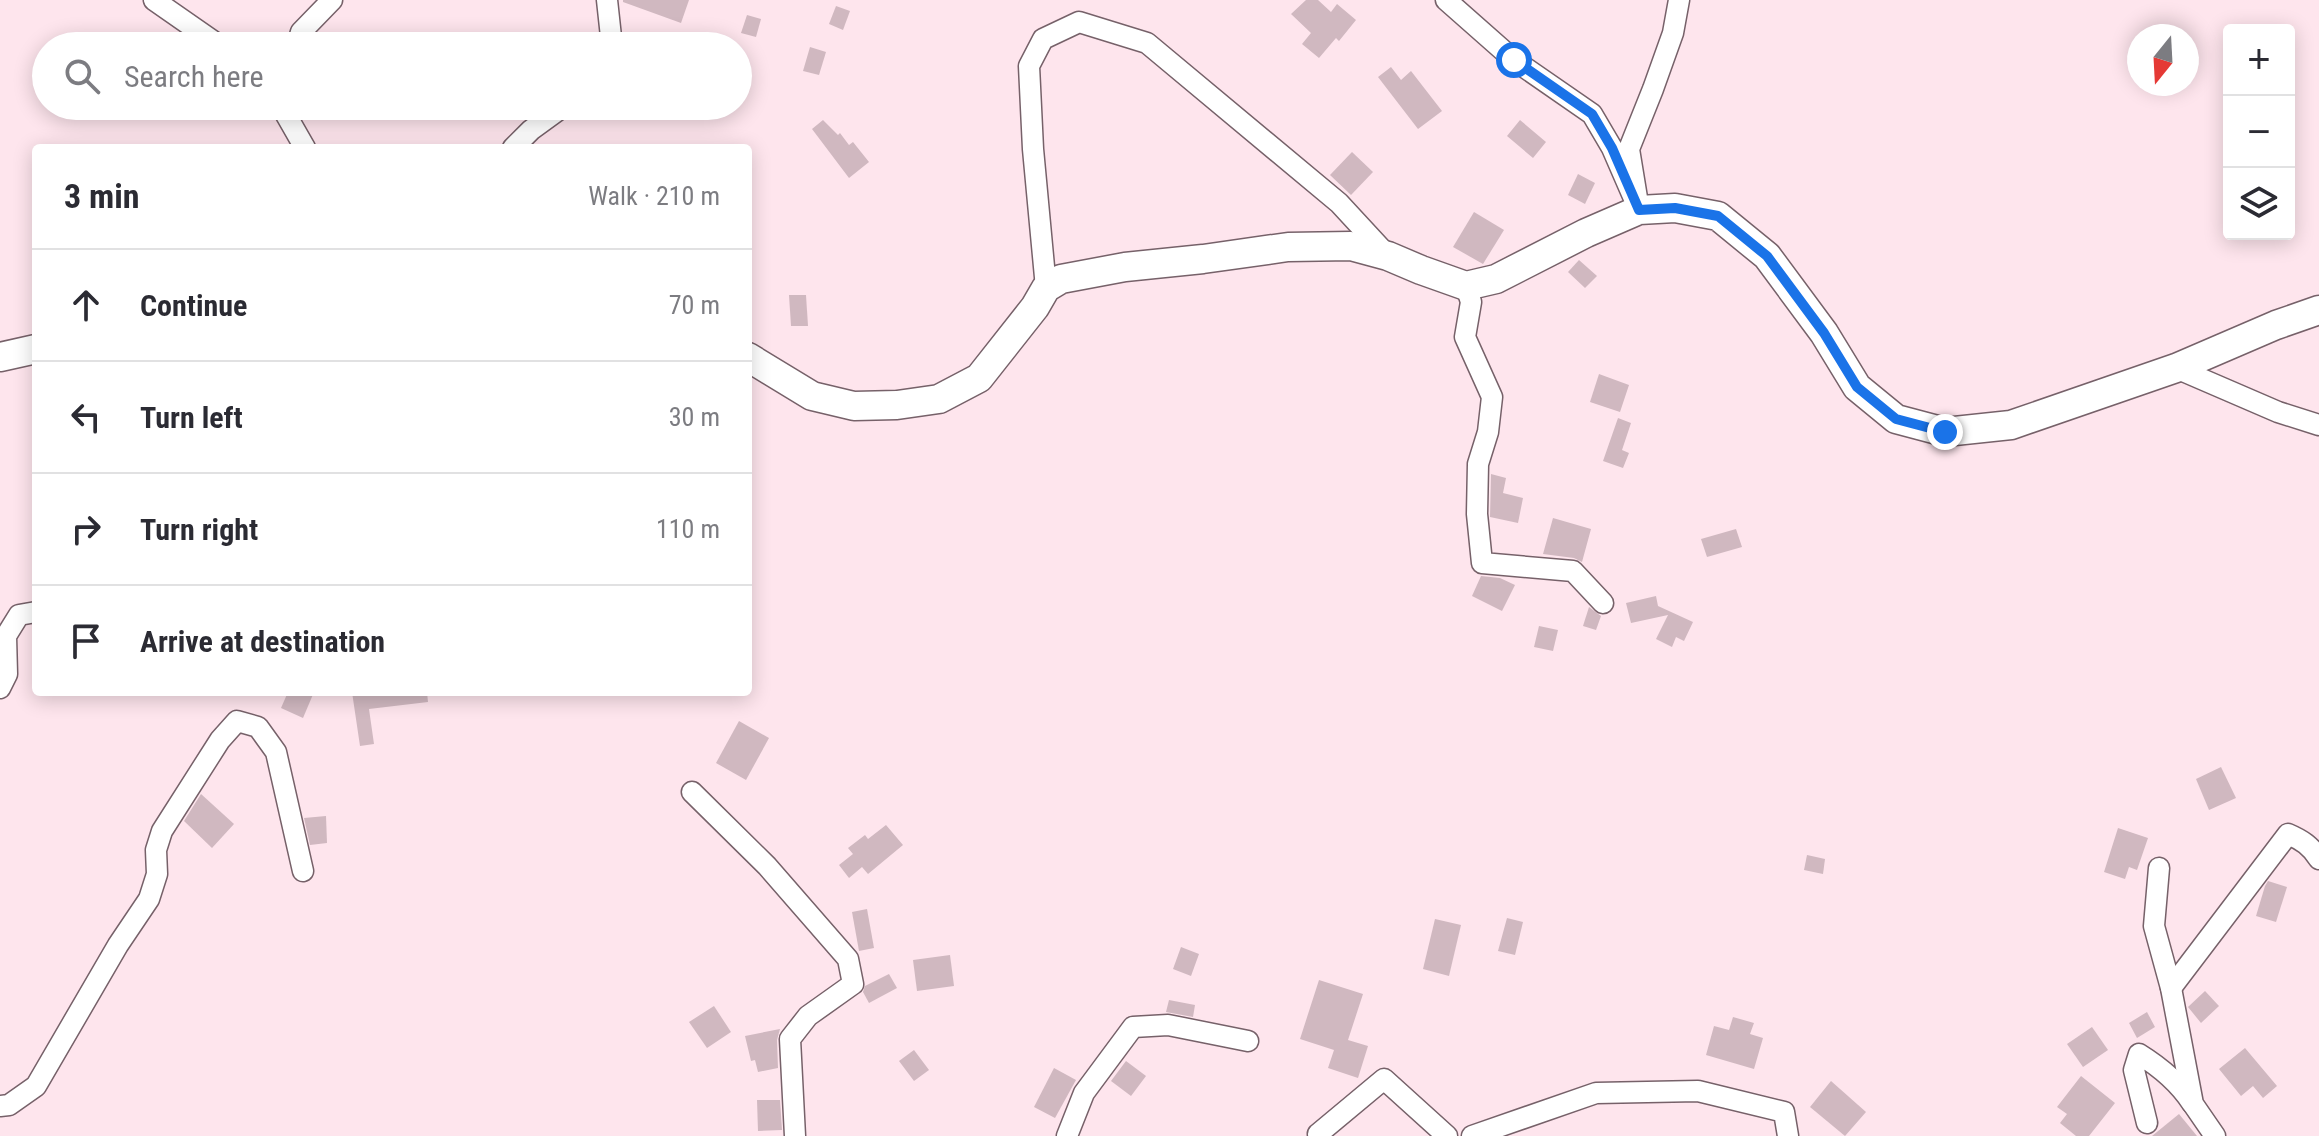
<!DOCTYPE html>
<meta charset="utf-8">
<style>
:root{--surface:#fff;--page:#f7f7f7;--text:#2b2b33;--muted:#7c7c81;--line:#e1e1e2}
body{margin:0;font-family:"Roboto Condensed",sans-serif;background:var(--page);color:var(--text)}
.controls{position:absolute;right:24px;top:24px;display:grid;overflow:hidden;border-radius:8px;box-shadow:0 4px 20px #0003}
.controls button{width:72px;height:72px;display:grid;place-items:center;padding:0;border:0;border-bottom:2px solid var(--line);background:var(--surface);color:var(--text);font:40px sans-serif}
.compass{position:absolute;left:2127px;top:24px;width:72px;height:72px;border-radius:50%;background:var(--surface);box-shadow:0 4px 20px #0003;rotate:198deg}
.stop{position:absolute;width:24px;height:24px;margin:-18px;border:6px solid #1a73e8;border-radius:50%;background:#fff}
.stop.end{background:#1a73e8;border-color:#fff;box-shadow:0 2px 8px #0008}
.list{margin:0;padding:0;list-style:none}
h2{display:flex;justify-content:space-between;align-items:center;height:104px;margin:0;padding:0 32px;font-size:34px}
h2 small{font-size:26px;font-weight:400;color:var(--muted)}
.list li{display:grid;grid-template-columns:52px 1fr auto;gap:24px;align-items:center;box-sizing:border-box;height:112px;padding:0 32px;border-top:2px solid var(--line)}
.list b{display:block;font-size:30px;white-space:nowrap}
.list em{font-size:26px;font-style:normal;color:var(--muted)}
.icon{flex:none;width:44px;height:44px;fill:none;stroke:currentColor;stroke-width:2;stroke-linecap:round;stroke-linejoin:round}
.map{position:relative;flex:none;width:2319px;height:1136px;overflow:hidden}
.search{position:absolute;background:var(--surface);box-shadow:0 4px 20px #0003;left:32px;top:32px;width:720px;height:88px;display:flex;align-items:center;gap:20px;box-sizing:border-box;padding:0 28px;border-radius:44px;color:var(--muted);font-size:30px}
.panel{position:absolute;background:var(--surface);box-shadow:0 4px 20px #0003;left:32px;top:144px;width:720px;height:552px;border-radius:8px}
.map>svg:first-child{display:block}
.building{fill:#d0b8c0}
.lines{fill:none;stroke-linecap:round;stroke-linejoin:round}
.street-casing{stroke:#766169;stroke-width:23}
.secondary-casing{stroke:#766169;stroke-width:31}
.street{stroke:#fff;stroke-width:20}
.secondary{stroke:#fff;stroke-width:28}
.route{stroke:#1a73e8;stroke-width:10}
</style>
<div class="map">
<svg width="2319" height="1136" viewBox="0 0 2319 1136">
<rect width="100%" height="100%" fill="#fee5ed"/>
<!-- building -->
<g class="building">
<path d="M623 0H689L681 23 623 2Z"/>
<path d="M1306 0H1318L1331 12 1337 4 1356 20 1339 41 1336 38 1319 58 1302 44 1311 33 1291 14Z"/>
<path d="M836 6 850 11 843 30 829 24Z"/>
<path d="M747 15 761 19 756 37 741 33Z"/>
<path d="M810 47 826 52 819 75 803 71Z"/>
<path d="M1391 67 1401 80 1411 71 1442 111 1418 129 1378 77Z"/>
<path d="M823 120 838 135 840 133 849 145 853 142 869 162 849 178 812 129Z"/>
<path d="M1520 120 1546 142 1533 158 1507 136Z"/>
<path d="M1352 152 1373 172 1351 195 1330 175Z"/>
<path d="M1578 174 1595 183 1585 204 1568 195Z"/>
<path d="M1474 212 1504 230 1483 264 1453 247Z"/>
<path d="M1579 260 1597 276 1585 288 1568 272Z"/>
<path d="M789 295H806L808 326H791Z"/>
<path d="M1599 374 1629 385 1620 412 1590 402Z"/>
<path d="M1618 418 1631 423 1622 450 1629 453 1623 468 1603 461Z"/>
<path d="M1491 474 1506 478 1503 493 1523 498 1518 523 1490 517Z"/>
<path d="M1553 518 1591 529 1582 562 1574 558 1543 554Z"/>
<path d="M1736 529 1742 547 1707 557 1701 539Z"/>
<path d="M1481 576 1500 578 1515 585 1502 611 1472 596Z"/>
<path d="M1656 596 1658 606 1693 622 1684 641 1676 637 1672 647 1656 639 1668 615 1631 623 1626 603Z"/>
<path d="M1589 607 1601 616 1596 630 1583 626Z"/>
<path d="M1539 626 1558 630 1553 651 1534 647Z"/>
<path d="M288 692H314L303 718 281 708Z"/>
<path d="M352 692H427L428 702 369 709 374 744 360 746Z"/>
<path d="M739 721 769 738 746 780 716 763Z"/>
<path d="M2221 767 2236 798 2209 810 2196 779Z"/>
<path d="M201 794 234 824 212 848 184 821Z"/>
<path d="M326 816 327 843 310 845 304 818Z"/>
<path d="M886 825 903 845 868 874 862 867 849 878 839 865 853 854 848 848 865 835 868 839Z"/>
<path d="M2118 828 2148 838 2137 870 2129 867 2125 879 2104 872Z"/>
<path d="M1807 855 1825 859 1823 874 1804 870Z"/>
<path d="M2268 881 2287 887 2276 922 2256 916 2265 886Z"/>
<path d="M867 909 874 948 859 951 852 912Z"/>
<path d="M1507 918 1523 922 1515 955 1498 951Z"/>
<path d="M1435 919 1461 925 1449 976 1423 969Z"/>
<path d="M1181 947 1199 954 1191 976 1173 969Z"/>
<path d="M950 955 954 986 917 991 913 960Z"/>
<path d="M889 974 897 988 869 1003 863 992 865 986Z"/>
<path d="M1319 980 1363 994 1348 1040 1368 1046 1358 1078 1328 1068 1334 1050 1300 1039Z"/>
<path d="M2205 991 2219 1006 2201 1023 2188 1007Z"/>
<path d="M1169 1000 1195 1005 1193 1017 1166 1012Z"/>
<path d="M714 1006 731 1032 707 1048 689 1022Z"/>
<path d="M2147 1012 2155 1027 2137 1038 2129 1023Z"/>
<path d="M1733 1017 1754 1023 1750 1034 1763 1038 1754 1069 1706 1055 1714 1026 1729 1030Z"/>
<path d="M2092 1027 2108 1050 2083 1067 2067 1044Z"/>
<path d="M780 1029 777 1040 778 1068 758 1072 755 1060 751 1061 745 1036Z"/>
<path d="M2245 1048 2277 1086 2263 1098 2253 1086 2241 1096 2219 1069Z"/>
<path d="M914 1050 929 1070 914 1081 899 1061Z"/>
<path d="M1126 1061 1146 1076 1131 1096 1111 1081Z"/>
<path d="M1054 1068 1076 1080 1055 1118 1034 1107Z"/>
<path d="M2081 1076 2115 1103 2089 1136H2076L2060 1123 2067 1114 2057 1107Z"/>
<path d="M1831 1081 1866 1112 1845 1136 1810 1107Z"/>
<path d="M757 1100H780L782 1130 758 1131Z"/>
<path d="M2179 1114 2197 1136H2152Z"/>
</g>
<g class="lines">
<defs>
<g id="street">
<path d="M154 0 220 46"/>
<path d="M607 0 612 46"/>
<path d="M1446 0 1514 60 1592 114 1612 148 1639 210 1629 149 1653 89 1673 33 1679 0"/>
<path d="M297 46 301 32 332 0"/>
<path d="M281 106 305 148"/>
<path d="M513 148 531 130 564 106"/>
<path d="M1466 286 1471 302 1465 337 1492 397 1488 432 1478 464 1477 514 1482 563 1573 571 1603 603"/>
<path d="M1046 288 1033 149 1029 66 1043 39 1079 22 1147 43 1339 203 1388 256"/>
<path d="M2176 368 2278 412 2319 425"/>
<path d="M0 688 7 674 6 636 19 615 36 612"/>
<path d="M692 792 767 866 848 959 853 984 808 1016 790 1039 795 1136"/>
<path d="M2159 868 2154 926 2171 988 2193 1104 2215 1136"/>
<path d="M2171 988 2288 834C2302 840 2311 846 2319 859"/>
<path d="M0 1106 9 1105 36 1086 118 945 149 899 157 874 156 850 162 831 220 740 237 721 258 727 276 752 303 871"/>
<path d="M2147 1123 2134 1070 2139 1054C2160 1067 2179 1083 2192 1103"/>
<path d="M1067 1136 1084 1093 1133 1027 1168 1025 1248 1041"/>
<path d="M1320 1136 1318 1134 1384 1079 1447 1136"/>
<path d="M1472 1136 1596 1093 1698 1091 1784 1112 1788 1136"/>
</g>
<g id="secondary">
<path d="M0 357 36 349"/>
<path d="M748 357 812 396 854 406 897 405 939 399 979 378 1035 307 1046 288 1061 279 1125 267 1203 259 1288 247 1351 246 1388 256 1421 270 1466 286 1496 279 1586 233 1639 210 1675 208 1718 216 1767 256 1824 333 1857 387 1896 419 1945 432 2011 425 2176 368 2276 325 2319 310"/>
</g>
</defs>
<!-- street casing -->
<use href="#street" class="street-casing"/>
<!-- secondary casing -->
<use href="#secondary" class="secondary-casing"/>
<!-- street -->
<use href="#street" class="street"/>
<!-- secondary -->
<use href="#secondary" class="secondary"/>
</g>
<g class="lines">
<!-- route -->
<path class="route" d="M1514 60 1592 114 1612 148 1639 210 1675 208 1718 216 1767 256 1824 333 1857 387 1896 419 1945 432"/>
</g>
</svg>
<div class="controls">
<button>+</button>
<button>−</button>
<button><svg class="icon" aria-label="layers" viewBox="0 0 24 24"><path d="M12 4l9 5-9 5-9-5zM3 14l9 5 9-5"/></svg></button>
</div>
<svg class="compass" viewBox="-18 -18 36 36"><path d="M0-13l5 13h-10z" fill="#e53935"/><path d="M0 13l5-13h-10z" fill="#7c7c81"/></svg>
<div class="stop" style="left:1514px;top:60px"></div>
<div class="stop end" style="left:1945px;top:432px"></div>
<div class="search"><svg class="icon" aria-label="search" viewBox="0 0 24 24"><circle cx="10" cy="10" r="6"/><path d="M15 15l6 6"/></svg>Search here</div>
<section class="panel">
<h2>3 min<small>Walk · 210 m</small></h2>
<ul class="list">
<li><svg class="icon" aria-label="ahead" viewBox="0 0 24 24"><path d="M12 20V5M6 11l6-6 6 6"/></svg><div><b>Continue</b></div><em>70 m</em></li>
<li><svg class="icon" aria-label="left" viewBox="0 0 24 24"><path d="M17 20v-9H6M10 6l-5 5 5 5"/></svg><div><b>Turn left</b></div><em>30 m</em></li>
<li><svg class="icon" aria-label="right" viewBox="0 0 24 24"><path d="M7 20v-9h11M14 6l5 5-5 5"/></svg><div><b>Turn right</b></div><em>110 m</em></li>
<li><svg class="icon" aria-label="arrive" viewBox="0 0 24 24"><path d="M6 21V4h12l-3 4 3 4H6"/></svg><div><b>Arrive at destination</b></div></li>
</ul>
</section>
</div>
